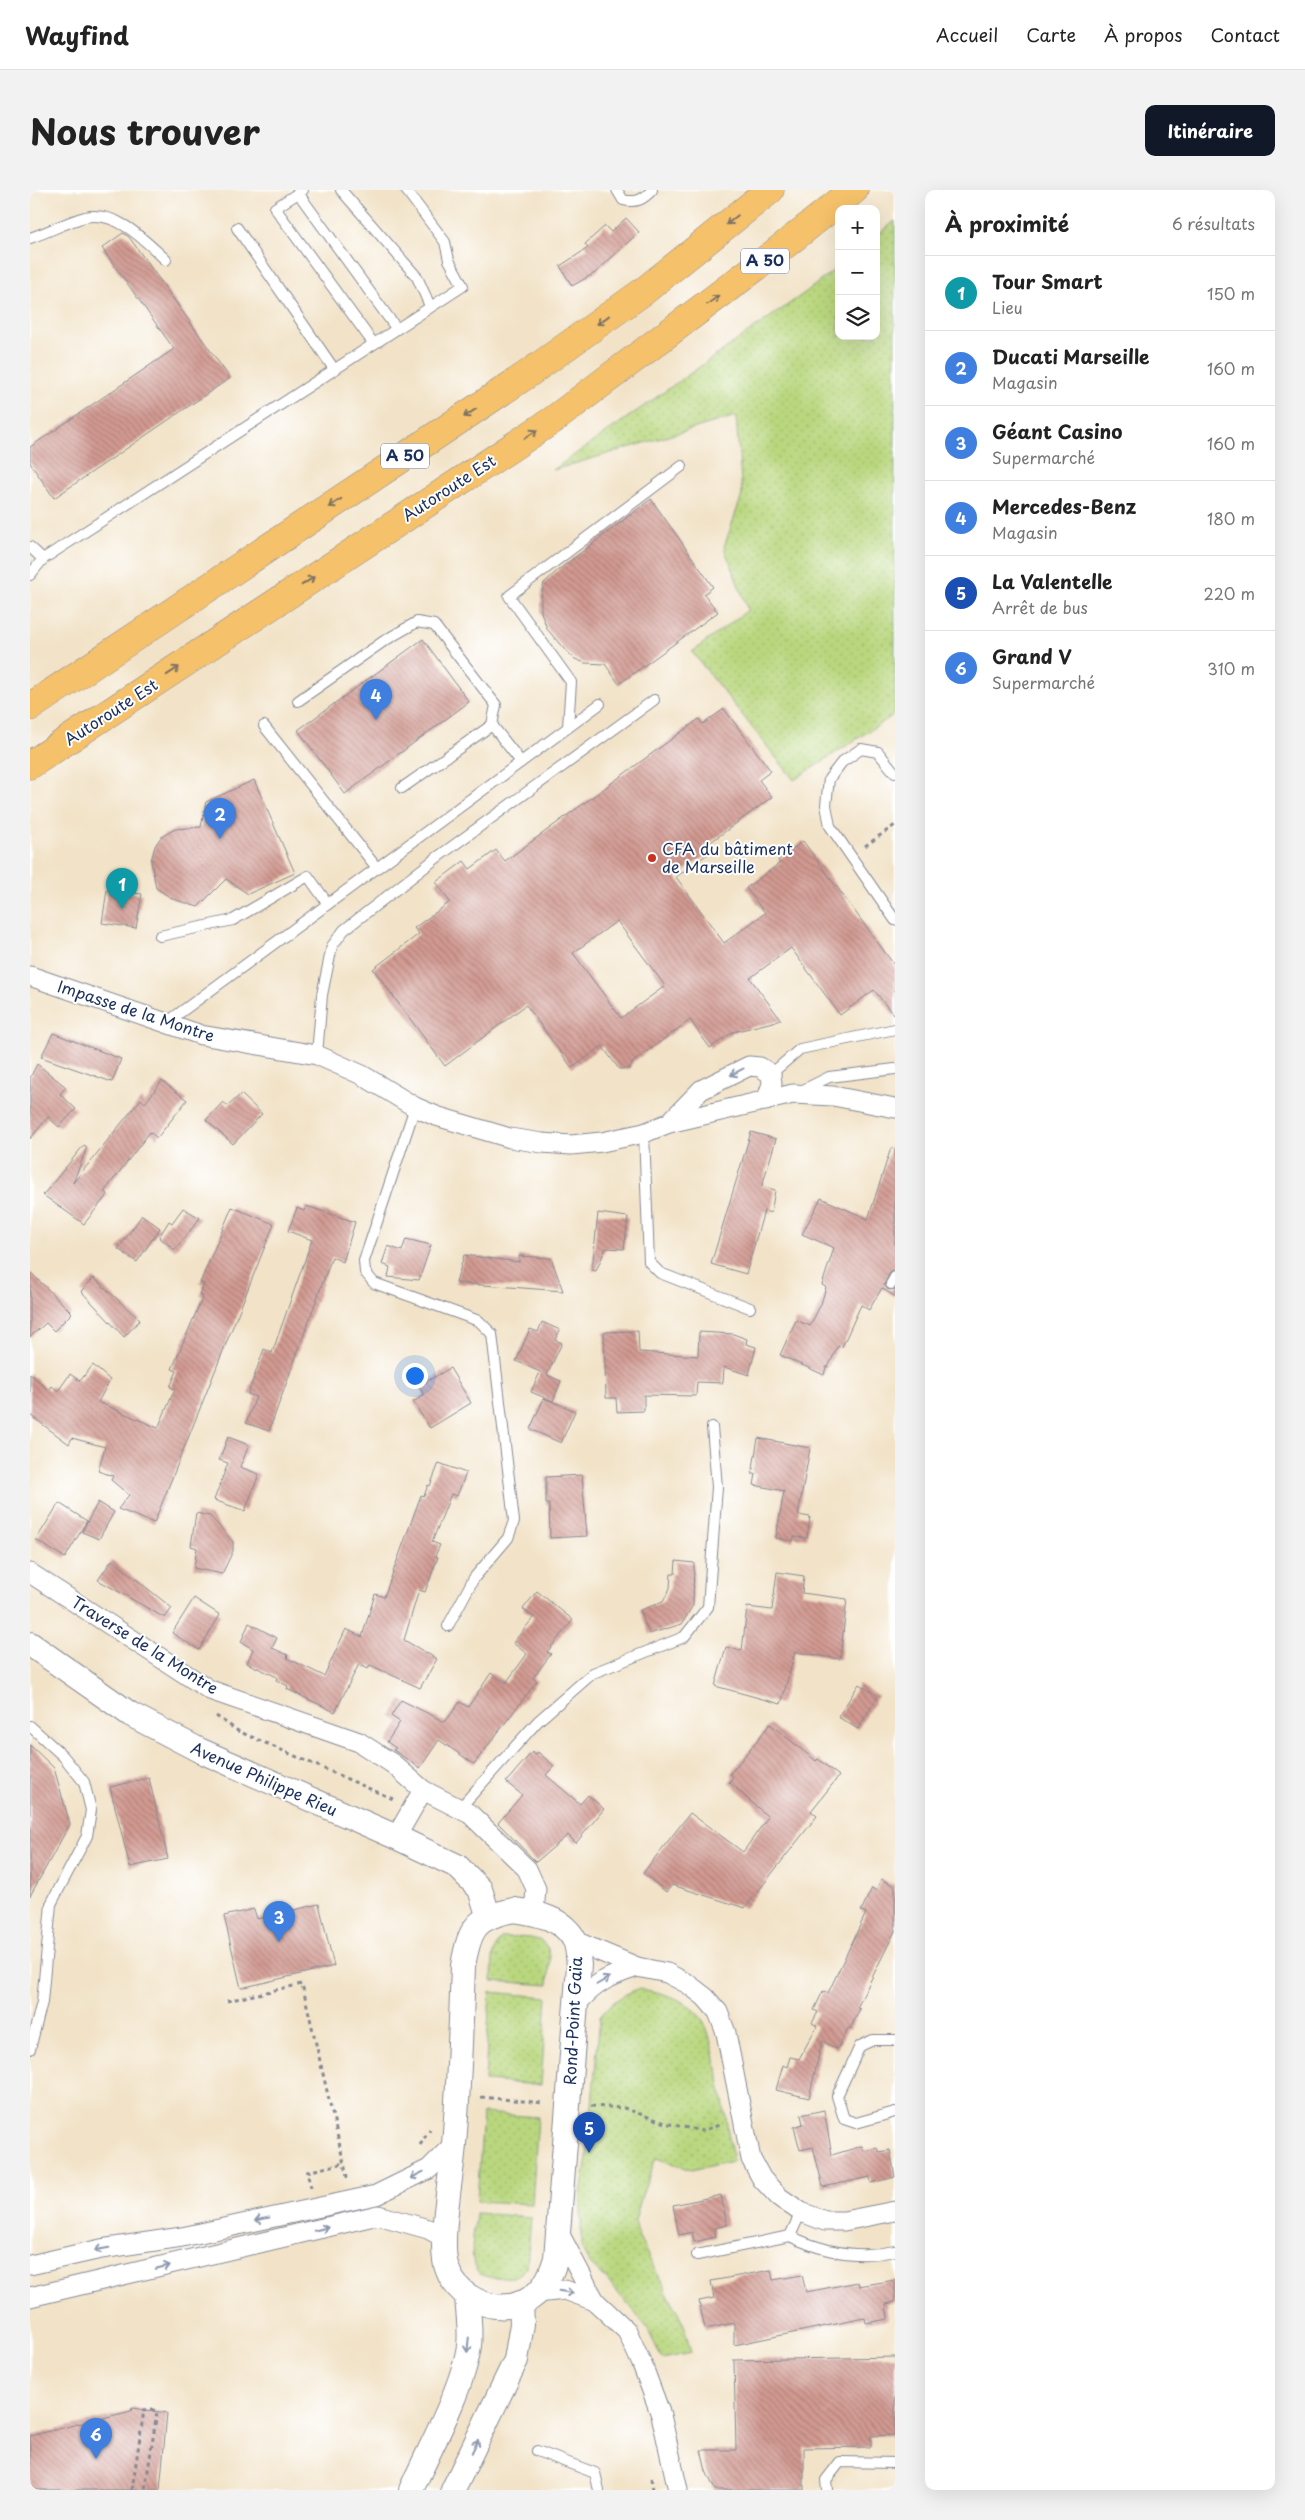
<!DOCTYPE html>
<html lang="fr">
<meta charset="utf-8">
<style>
:root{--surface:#fff;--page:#f2f2f2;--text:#222;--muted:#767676;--line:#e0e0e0;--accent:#111827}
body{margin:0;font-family:"Playpen Sans",sans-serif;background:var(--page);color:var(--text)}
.controls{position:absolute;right:15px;top:15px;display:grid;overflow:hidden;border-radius:10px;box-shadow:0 5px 20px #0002}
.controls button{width:45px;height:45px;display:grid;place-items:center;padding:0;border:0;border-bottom:1px solid var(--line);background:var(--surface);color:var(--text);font:25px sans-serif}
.you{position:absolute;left:384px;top:1185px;width:18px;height:18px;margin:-12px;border:4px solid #fff;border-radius:50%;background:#1a73e8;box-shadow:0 0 0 8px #1a73e833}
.badge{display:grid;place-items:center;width:32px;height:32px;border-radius:50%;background:var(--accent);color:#fff;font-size:16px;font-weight:700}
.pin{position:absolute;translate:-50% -41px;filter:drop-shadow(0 1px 2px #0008)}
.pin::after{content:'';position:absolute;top:26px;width:18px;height:15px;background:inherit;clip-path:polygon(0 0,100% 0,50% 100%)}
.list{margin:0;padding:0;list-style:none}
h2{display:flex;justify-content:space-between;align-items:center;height:65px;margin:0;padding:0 20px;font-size:21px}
h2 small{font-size:16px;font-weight:400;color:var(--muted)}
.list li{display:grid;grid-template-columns:32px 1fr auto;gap:15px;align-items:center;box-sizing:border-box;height:75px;padding:0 20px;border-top:1px solid var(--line)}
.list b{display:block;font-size:19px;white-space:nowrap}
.list p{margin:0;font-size:16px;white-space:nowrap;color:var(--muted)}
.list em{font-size:16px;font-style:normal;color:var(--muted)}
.icon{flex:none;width:28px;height:28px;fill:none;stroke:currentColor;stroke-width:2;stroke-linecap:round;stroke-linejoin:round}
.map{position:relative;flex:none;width:865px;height:2300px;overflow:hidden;border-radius:10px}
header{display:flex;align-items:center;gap:30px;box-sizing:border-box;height:70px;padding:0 25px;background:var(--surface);border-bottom:1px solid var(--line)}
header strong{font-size:24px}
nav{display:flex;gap:28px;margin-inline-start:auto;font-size:18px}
.intro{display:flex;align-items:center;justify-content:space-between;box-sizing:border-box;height:120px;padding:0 30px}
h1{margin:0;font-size:35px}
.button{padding:12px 22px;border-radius:10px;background:var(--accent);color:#fff;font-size:18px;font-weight:700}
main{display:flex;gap:30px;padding:0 30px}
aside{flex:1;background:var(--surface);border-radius:10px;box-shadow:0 5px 20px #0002}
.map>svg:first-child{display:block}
.grass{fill:url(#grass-dots);stroke:#6a836e}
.building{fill:url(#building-back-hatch);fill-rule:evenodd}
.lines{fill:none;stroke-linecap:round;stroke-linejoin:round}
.service-casing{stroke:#868993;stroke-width:12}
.minor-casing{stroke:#868993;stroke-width:21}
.tertiary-casing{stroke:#868993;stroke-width:26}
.motorway-casing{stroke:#868993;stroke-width:29}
.path{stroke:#868993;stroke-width:3;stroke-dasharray:4 4;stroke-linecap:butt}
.service{stroke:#fff;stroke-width:10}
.minor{stroke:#fff;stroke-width:19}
.tertiary{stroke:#fff;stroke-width:24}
.motorway{stroke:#f5c16b;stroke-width:28}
.oneway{stroke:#7d7164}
.oneway2{stroke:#8d97ae}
.poi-dot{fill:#c8321e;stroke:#fff;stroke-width:2}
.labels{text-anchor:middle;stroke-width:4;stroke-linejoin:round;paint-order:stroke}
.shield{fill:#fff;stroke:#5f6d8e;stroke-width:1}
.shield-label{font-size:15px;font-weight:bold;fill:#1b2f5e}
.street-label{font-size:16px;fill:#1b2f5e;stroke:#fff}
.poi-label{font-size:16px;fill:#1b2f5e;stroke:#fff;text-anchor:start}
</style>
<header>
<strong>Wayfind</strong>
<nav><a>Accueil</a><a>Carte</a><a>À propos</a><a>Contact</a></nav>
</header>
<div class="intro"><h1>Nous trouver</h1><a class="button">Itinéraire</a></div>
<main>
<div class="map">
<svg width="865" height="2300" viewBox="0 0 865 2300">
<defs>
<pattern id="grass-dots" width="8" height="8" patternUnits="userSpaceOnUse" patternTransform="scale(1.25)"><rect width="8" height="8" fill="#b9d77e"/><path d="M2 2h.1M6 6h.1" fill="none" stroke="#9eb96f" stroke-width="1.8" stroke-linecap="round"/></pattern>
<pattern id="building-back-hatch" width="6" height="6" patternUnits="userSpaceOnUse" patternTransform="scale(1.25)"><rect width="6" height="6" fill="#d29a91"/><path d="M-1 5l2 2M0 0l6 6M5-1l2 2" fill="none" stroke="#aa7e7a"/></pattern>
</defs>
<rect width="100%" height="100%" fill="#fff"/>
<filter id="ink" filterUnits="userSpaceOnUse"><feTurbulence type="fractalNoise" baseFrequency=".02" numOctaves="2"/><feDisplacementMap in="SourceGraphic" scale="10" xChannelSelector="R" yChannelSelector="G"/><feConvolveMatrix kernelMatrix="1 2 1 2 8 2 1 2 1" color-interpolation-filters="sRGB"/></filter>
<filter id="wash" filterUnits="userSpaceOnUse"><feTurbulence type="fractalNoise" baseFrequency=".0096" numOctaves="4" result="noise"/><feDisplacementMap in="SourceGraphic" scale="20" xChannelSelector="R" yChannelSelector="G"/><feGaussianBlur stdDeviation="1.12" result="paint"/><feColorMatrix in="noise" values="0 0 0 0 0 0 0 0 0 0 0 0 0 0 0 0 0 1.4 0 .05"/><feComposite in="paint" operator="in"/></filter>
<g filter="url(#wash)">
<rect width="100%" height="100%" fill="#f2e3c8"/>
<!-- grass -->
<g class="grass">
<path d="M865 31V524L764 590 662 462 718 420 694 357 712 305 706 226 523 280 776 102 809 76V146H846V46Z"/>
<path d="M472 1748C487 1748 514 1743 519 1762 522 1771 518 1785 518 1795L462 1791C463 1776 461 1758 472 1748Z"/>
<path d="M608 1799C632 1802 656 1808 672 1829 685 1845 698 1945 703 1971L661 1980 626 1968 612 2005 605 2031 609 2048 654 2135 661 2163 632 2169 616 2136 577 2090 559 2073 551 2057V2003L557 1968 570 1827C581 1813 591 1805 608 1799Z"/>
<path d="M460 1802 517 1807 511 1895 455 1891Z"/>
<path d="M453 1923 508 1927 502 2014 447 2011Z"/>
<path d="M446 2023 501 2027 497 2077C489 2087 483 2088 471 2087 466 2087 460 2088 455 2086 434 2080 445 2040 446 2023Z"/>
</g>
<g id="blocks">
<!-- building -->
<g class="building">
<path d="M596 28 609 42 565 83 542 96 530 76 558 58 555 54 575 36 581 42Z"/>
<path d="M93 43 99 47 200 188 24 308 0 273V257L144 159 72 58Z"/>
<path d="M621 309 683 397 674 404 688 422 589 494 575 474 555 473 545 469 534 459 517 439 511 422V408L514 393 527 381Z"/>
<path d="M393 449 439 512 315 604 268 540Z"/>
<path d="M694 519 741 581 729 590 742 607 674 657 679 663 646 687 694 753 735 723 716 698 750 673 748 670 773 651 865 776V827L844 800 810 825 761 758 720 788 751 830 703 842 680 858 660 830 603 872 599 879H589L572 856 542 878 496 815 415 876 343 779 389 744 384 738 420 712 406 692 434 671 440 679 466 660 475 671 669 529 673 534ZM587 731 635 796 591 828 543 763Z"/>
<path d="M224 590 265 683 218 704 196 689 168 717 143 709 126 698 121 671 125 656 131 647 145 639 171 637 176 612Z"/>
<path d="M77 700 112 704 106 738 72 733Z"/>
<path d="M23 843 91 869 82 892 11 867Z"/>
<path d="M7 874 36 897 30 904 46 919 29 937 18 927 0 949V888Z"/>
<path d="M132 891 157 910 127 948 120 942 74 1002 78 1004 54 1034 13 1005 54 955 57 957 43 993 111 909 115 913Z"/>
<path d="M211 904 232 924 203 954 176 930 193 912 198 916Z"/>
<path d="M721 942 746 949 732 996 745 1000 741 1023 734 1021 716 1084 681 1074Z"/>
<path d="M861 958 865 959V1080L859 1084 854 1095 858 1100 865 1099V1107L852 1098 839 1120 831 1115 812 1157 808 1156 798 1177H796L794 1185 750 1165 766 1130 780 1136 791 1114 796 1097 792 1095 804 1058 772 1044 791 1008 838 1029Z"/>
<path d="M276 1016 325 1032 313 1072 302 1067 239 1241 216 1233 226 1207 218 1204 234 1159 242 1163 282 1050 258 1041 267 1018 274 1021Z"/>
<path d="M202 1017 244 1034 124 1333 88 1319 99 1305 81 1290 83 1286 68 1281 75 1257 42 1248 39 1254 0 1225V1184L19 1200 22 1196 28 1201 40 1184 50 1191 63 1175 80 1190 68 1212 128 1238 145 1199 140 1197 147 1181 142 1179 173 1106 170 1105 174 1094 170 1093Z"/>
<path d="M153 1018 170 1028 145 1060 129 1047 139 1031 142 1033Z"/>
<path d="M568 1023 598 1027 594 1059 576 1058 566 1081 562 1080Z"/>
<path d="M112 1025 130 1038 107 1072 88 1059Z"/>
<path d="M376 1049 401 1055 389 1090 358 1087 360 1077 352 1074 358 1056 372 1061Z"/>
<path d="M434 1065 489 1072V1066L521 1068 533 1101 426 1093Z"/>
<path d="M0 1082 42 1123 24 1141 16 1133 0 1147Z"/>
<path d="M64 1088 110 1130 94 1147 51 1101Z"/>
<path d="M512 1132 530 1140 525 1150 532 1153 517 1185 531 1191 523 1211 501 1202 510 1182 486 1171 500 1139 508 1142Z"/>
<path d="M608 1141 609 1162 668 1166 669 1142 703 1144 717 1149 716 1154 726 1157 719 1185 694 1177 693 1193 667 1192 666 1206 614 1205V1221L587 1222 586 1208H576L574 1142Z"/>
<path d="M420 1178 441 1213 400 1238 383 1212 394 1205 389 1196Z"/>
<path d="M514 1208 545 1221 531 1253 500 1239Z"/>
<path d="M198 1247 219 1255 210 1277 229 1284 215 1321 184 1310 198 1273 189 1270Z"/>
<path d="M728 1248 780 1258 768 1325 780 1327 777 1348 764 1347 763 1351 746 1348 754 1301 724 1295 726 1284H722Z"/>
<path d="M409 1273 436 1283 427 1306 421 1304 402 1352 410 1355 405 1366 408 1367 395 1402 389 1400 374 1450 407 1469 390 1498 340 1475 338 1479 329 1474 305 1522 257 1499 258 1496 246 1490 247 1487 217 1473 223 1459 211 1452 219 1433 247 1448 242 1458 258 1465 257 1468 294 1486 316 1439 332 1447 345 1404 354 1407 391 1305 394 1306 398 1295 400 1296Z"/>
<path d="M552 1285 557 1346 520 1348 519 1314H516V1287Z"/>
<path d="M68 1312 84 1322 69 1349 52 1342Z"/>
<path d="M29 1313 57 1331 35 1368 6 1350Z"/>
<path d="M166 1323 180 1326 203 1352V1361L192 1384 164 1378 167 1358 161 1356Z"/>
<path d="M82 1370 142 1418 135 1428 68 1390Z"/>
<path d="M646 1371 664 1373 663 1415 652 1434 619 1444 610 1420 633 1412 640 1398 641 1384H645Z"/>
<path d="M747 1382 774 1386 772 1403 817 1409 810 1469 765 1462 751 1514 685 1496 696 1457 712 1461 717 1417 742 1420Z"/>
<path d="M507 1401 543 1430 517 1462 521 1464 503 1488 507 1491 444 1574 409 1550 390 1578 363 1560 366 1558 357 1552 370 1532 361 1526 371 1510 415 1532 430 1512 438 1517 461 1483 476 1493 497 1464 483 1453 504 1427 493 1419Z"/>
<path d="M164 1408 190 1425 169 1460 142 1443Z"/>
<path d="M829 1494 848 1506 828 1539 808 1527Z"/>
<path d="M740 1534 786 1571 788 1569 809 1586 781 1621 787 1626 715 1718 642 1695 636 1702 613 1683 660 1623 713 1662 738 1627 699 1592 703 1587 700 1584Z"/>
<path d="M0 1555 24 1578 40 1634 0 1706Z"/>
<path d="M502 1562 505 1565 508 1562 524 1576 516 1585 550 1614 558 1605 574 1619 546 1653 538 1645 506 1672 468 1633 492 1605 476 1592Z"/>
<path d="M119 1588 138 1669 100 1677 80 1597Z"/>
<path d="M851 1689 865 1696V1741L827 1818 830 1819 820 1839 818 1838 807 1859 792 1851 779 1908 746 1900 753 1875 757 1877 760 1867 769 1869 787 1836 782 1833 788 1822 784 1820 793 1801 798 1803 836 1723 831 1721 842 1698 846 1701Z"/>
<path d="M289 1714 304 1776 211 1798 194 1726 224 1719 227 1729Z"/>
<path d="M794 1920 802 1965 832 1956 834 1961 847 1958 849 1962 860 1960 865 1987 841 1993 840 1987 793 1997 783 1957 770 1960 764 1937 773 1934 771 1925Z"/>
<path d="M691 2005 697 2035 684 2038 686 2047 664 2052 662 2042 649 2045 643 2015Z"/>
<path d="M741 2080 743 2090 772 2085 776 2102 828 2092 829 2096 865 2090V2112L856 2114 858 2129 836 2133 835 2128 704 2155V2133L675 2139 669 2111 684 2108 681 2091Z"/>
<path d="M865 2167V2245L841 2246V2257L774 2258V2300H685L676 2281 671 2260H706L704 2170Z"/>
<path d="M102 2218 137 2223 130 2300H0V2246L101 2221Z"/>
</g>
</g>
</g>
<g filter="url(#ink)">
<use href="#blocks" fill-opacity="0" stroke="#868993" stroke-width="1"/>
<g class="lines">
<defs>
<g id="service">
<path d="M273 0 245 18 343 153"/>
<path d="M311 0 387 87 400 116"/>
<path d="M587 0 593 10C606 13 613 10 622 0"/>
<path d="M268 3 366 138"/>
<path d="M207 38 304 179"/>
<path d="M0 48C18 42 37 32 55 27 87 20 115 51 136 70"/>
<path d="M0 357 13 369"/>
<path d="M0 385 13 369 433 96 419 70 415 52 376 0"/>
<path d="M268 511 354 451 387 432 404 435 466 515 462 535"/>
<path d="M234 536 347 678"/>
<path d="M538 537 541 492 479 406 652 276"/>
<path d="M865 583 848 562 831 559 812 572 799 589 796 615 800 636 865 730"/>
<path d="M372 598 462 535 491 572"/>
<path d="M130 746 203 730 278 686 298 714"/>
<path d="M136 833 570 514"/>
<path d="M287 865 292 805 302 756 314 740 409 666 624 510"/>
<path d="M741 884 770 859 865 839"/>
<path d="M771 901 799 887 865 879"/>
<path d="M385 917 334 1071 335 1082 344 1093 449 1131 462 1144 484 1331 478 1348 444 1388 418 1436"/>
<path d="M614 943 619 1072 630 1083 720 1118"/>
<path d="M861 1094 865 1087"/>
<path d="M0 1536 33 1566 54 1592 61 1620 57 1646 21 1714 12 1812 0 1859"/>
<path d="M429 1619 508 1531 563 1483 654 1447 678 1417 687 1297 682 1237"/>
<path d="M865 1850H843L830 1856 807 1906 814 1929 826 1933 865 1922"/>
<path d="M760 2046C793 2062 828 2069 865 2061"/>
<path d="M667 2065 760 2046 771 2022"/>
<path d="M507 2261 565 2283 569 2300"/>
<path d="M797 2300 796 2290 810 2272 865 2273"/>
</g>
<g id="minor">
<path d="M0 786 171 845 287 865 332 885 385 917 406 926 480 948 512 953 541 955 572 952 614 943 639 933 763 904 803 906 865 918"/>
<path d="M639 933 671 900 719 876 730 877 741 884 742 894 736 911"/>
<path d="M0 1383 180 1500 329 1552 363 1574 393 1600 440 1624 497 1679 506 1699 504 1723"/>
<path d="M366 1647 393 1600"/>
<path d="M545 1751 607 1777 637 1783 658 1794 675 1807 688 1822 696 1843 721 1969 732 1989 749 2007 771 2022 795 2031H814L865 2021"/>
<path d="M546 1815C565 1792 580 1786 607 1777"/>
<path d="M528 2041 565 2111 597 2141 612 2174 631 2225 648 2300"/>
<path d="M0 2075 71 2059 152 2047 346 2005 399 1979 424 1954"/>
<path d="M507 2103 535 2100 565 2111"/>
<path d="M0 2107 348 2025 398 2039 415 2048"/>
</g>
<g id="tertiary">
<path d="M0 1454 100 1524 169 1560 366 1647 427 1676 450 1699 458 1725"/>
<path d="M484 1720C506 1723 534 1728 545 1751 548 1757 548 1768 549 1775L526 2068C521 2086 513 2103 494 2112 463 2125 425 2108 416 2075 409 2048 422 1984 424 1954 429 1895 431 1835 433 1776 440 1737 445 1728 484 1720Z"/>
<path d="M381 2300C399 2260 433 2198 439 2156 441 2140 438 2123 437 2106"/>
<path d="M423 2300 486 2170 492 2134 491 2113"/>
</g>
<g id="motorway">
<path d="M0 517 495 186 614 101 740 0"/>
<path d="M0 575 523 230 742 65 824 0"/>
</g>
</defs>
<!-- service casing -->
<use href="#service" class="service-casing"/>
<!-- minor casing -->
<use href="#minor" class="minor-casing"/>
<!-- tertiary casing -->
<use href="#tertiary" class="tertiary-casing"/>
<!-- motorway casing -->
<use href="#motorway" class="motorway-casing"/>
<!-- path -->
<g class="path">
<path d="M835 656 865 635"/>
<path d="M186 1526 208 1541 363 1609"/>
<path d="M197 1811 272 1794 318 1991"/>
<path d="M451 1907 514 1913"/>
<path d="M561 1916 594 1918 635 1933 672 1941 692 1934"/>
<path d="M390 1955 400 1939"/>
<path d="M281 1998 277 1982 314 1973"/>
<path d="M621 2288 623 2300"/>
<path d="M102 2300 114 2220 122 2219 127 2222 115 2300"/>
</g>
<!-- service -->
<use href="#service" class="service"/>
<!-- minor -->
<use href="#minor" class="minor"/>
<!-- tertiary -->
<use href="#tertiary" class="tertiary"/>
<!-- motorway -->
<use href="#motorway" class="motorway"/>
</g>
<!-- one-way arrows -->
<defs><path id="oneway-shaft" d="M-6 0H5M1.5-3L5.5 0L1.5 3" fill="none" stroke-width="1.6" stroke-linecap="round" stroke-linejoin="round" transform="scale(1.25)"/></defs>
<g class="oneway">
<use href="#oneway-shaft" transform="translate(702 30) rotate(141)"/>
<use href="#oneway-shaft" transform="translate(683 110) rotate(-37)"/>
<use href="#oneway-shaft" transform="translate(573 130) rotate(144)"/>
<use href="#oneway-shaft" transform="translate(440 223) rotate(146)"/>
<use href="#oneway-shaft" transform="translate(501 244) rotate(-33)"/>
<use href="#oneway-shaft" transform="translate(305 313) rotate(146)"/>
<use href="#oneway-shaft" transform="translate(278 391) rotate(-33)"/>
<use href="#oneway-shaft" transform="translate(143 481) rotate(-33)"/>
</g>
<g class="oneway2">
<use href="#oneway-shaft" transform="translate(707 882) rotate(152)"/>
<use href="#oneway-shaft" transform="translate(573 1791) rotate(-30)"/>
<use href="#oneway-shaft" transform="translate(387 1985) rotate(154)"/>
<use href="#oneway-shaft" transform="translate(232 2029) rotate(168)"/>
<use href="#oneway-shaft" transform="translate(291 2039) rotate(-14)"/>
<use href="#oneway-shaft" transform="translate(72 2059) rotate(170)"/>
<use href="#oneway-shaft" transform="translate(133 2077) rotate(-13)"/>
<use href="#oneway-shaft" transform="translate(536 2102) rotate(9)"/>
<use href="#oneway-shaft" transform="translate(438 2155) rotate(96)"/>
<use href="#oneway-shaft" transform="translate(445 2256) rotate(-64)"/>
</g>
</g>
<!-- markers -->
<circle class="poi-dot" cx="622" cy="668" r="5"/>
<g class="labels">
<!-- shield labels -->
<g class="shield">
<rect x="711" y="58.5" width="48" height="25" rx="4"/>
<rect x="351" y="253.5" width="48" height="25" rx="4"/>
</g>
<g class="shield-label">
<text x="735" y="76">A 50</text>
<text x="375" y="271">A 50</text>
</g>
<!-- street labels -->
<g class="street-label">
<text transform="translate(419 298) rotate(-33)" y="6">Autoroute Est</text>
<text transform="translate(81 522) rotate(-33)" y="6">Autoroute Est</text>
<text transform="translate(106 821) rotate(18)" y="6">Impasse de la Montre</text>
<text transform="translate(115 1455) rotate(32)" y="6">Traverse de la Montre</text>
<text transform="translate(234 1589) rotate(24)" y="6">Avenue Philippe Rieu</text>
<text transform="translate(543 1831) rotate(-87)" y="6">Rond-Point Gaïa</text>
</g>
<!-- poi labels -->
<g class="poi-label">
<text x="632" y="665">CFA du bâtiment<tspan x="632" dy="18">de Marseille</tspan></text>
</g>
</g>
</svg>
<div class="controls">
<button>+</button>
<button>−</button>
<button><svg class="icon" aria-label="layers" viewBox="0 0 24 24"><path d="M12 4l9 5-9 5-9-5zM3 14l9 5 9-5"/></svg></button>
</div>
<div class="you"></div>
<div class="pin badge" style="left:92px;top:719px;background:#0f9aa8">1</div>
<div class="pin badge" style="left:190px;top:649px;background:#3f7fe0">2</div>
<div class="pin badge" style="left:249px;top:1752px;background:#3f7fe0">3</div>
<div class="pin badge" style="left:346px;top:530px;background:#3f7fe0">4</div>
<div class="pin badge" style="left:559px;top:1963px;background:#1a4fb4">5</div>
<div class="pin badge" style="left:66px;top:2269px;background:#3f7fe0">6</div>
</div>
<aside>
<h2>À proximité<small>6 résultats</small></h2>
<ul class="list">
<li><span class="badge" style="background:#0f9aa8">1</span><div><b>Tour Smart</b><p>Lieu</p></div><em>150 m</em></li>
<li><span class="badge" style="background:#3f7fe0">2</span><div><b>Ducati Marseille</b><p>Magasin</p></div><em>160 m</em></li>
<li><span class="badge" style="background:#3f7fe0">3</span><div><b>Géant Casino</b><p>Supermarché</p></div><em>160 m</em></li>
<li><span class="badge" style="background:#3f7fe0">4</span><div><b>Mercedes-Benz</b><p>Magasin</p></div><em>180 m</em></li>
<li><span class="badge" style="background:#1a4fb4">5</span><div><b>La Valentelle</b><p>Arrêt de bus</p></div><em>220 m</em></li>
<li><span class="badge" style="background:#3f7fe0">6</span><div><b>Grand V</b><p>Supermarché</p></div><em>310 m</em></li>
</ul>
</aside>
</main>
